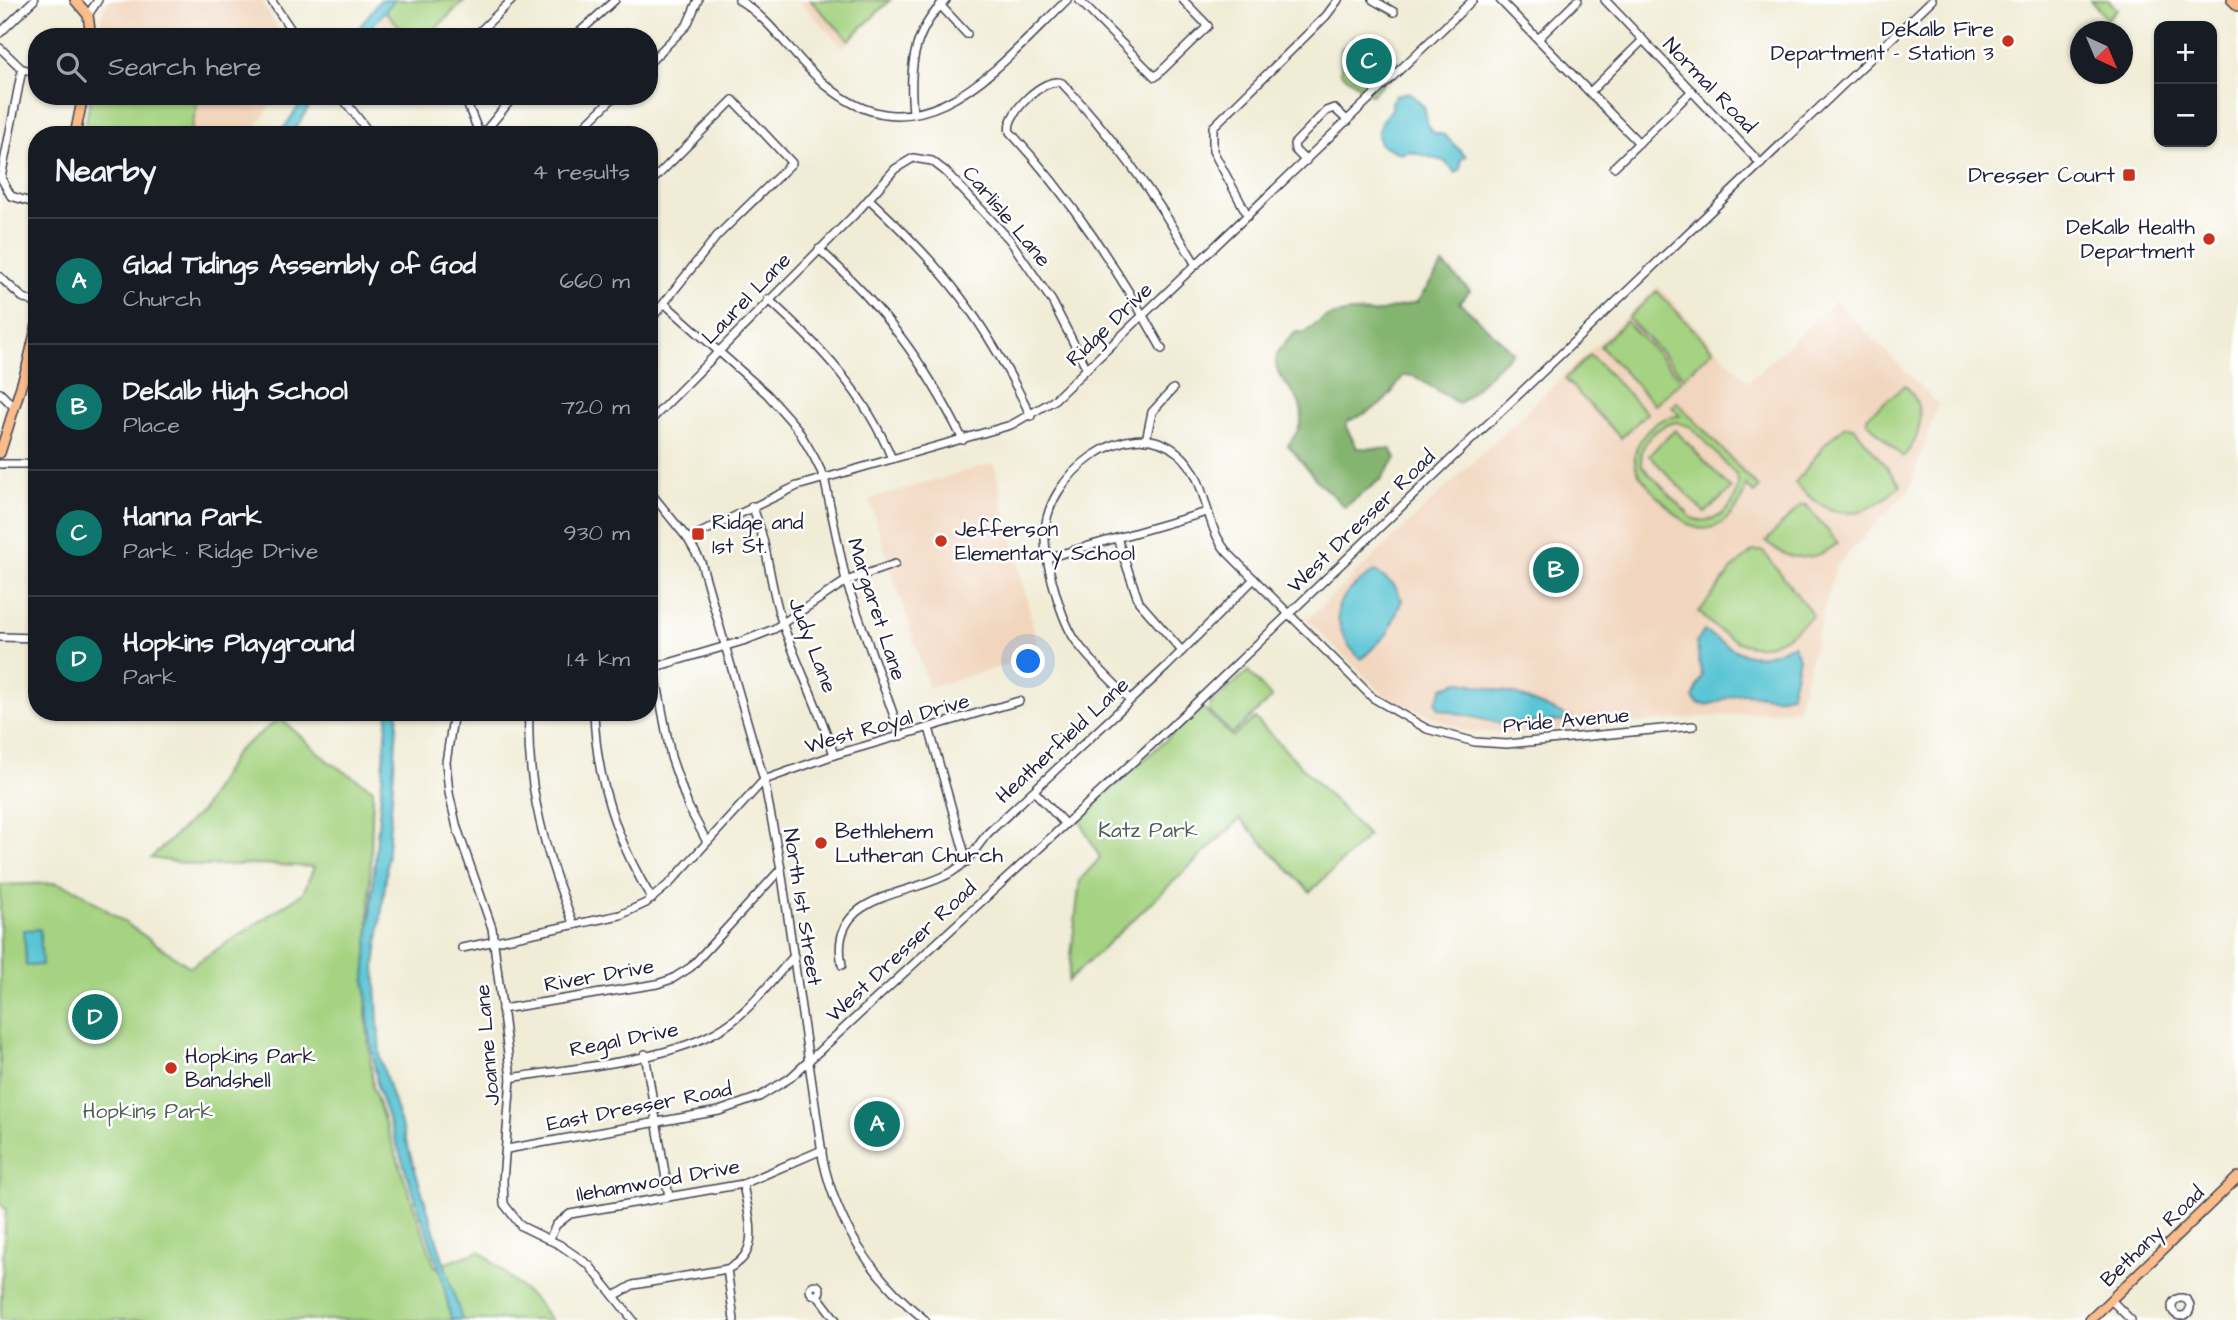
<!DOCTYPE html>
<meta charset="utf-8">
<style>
:root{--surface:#171b24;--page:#20242c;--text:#f1f3f6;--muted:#9ea1a6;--line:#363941;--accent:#0f766e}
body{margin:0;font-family:"Architects Daughter",sans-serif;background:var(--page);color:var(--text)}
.controls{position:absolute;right:21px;top:21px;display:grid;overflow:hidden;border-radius:14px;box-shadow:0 2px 5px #0004}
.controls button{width:63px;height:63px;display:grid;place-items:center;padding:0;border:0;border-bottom:2px solid var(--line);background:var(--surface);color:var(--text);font:35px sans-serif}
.compass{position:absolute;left:2070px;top:21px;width:63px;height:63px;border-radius:50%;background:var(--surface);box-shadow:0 2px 5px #0004;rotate:136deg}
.you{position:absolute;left:1029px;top:662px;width:24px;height:24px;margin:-18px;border:5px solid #fff;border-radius:50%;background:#1a73e8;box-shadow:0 0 0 10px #1a73e833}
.badge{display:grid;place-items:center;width:46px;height:46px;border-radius:50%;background:var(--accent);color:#fff;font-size:23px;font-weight:700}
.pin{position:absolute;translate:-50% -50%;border:4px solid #fff;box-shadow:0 2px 7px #0006}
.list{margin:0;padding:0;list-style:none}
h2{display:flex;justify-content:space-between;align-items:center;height:91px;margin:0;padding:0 28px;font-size:30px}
h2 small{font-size:23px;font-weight:400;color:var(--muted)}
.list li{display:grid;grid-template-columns:46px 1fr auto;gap:21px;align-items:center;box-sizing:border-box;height:126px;padding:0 28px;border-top:2px solid var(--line)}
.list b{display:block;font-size:26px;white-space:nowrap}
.list p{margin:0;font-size:23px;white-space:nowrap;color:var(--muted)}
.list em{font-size:23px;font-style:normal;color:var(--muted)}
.icon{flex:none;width:38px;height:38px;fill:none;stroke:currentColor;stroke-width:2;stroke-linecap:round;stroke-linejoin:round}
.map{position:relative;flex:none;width:2238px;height:1320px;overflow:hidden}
.search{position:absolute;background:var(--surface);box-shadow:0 2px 5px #0004;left:28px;top:28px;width:630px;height:77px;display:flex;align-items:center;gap:18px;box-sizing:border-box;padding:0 24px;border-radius:28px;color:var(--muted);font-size:26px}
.panel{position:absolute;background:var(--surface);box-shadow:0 2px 5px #0004;left:28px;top:126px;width:630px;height:595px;border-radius:28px}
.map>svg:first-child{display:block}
.built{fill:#f1d5bd}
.green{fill:#a5d381;stroke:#647a5e;stroke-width:2;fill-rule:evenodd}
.forest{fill:#84b56f;stroke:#536c55;stroke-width:2}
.water{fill:#5ac5d4;stroke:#3e7488;stroke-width:2}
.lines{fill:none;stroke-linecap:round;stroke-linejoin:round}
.minor-casing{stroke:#414052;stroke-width:10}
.major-casing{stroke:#414052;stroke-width:12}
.minor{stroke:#fff;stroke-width:7}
.major{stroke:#f9bc8a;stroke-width:9}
.poi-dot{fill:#c8321e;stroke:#fff;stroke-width:2.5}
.labels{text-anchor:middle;stroke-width:5;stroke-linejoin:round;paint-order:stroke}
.poi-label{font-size:21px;fill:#22223b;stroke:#fff;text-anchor:start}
.street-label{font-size:21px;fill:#22223b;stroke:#fff}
.park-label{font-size:21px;fill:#506054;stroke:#fff}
</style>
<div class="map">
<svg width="2238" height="1320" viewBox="0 0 2238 1320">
<rect width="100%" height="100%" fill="#fff"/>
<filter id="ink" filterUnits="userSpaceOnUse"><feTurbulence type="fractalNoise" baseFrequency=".0143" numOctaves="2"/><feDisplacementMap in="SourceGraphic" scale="14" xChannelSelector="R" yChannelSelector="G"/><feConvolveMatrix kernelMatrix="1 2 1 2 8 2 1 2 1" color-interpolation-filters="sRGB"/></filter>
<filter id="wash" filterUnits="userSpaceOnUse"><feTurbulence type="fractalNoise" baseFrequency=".00686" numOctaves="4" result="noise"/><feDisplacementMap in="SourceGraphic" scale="28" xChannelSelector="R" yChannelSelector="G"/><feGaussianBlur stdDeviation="1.57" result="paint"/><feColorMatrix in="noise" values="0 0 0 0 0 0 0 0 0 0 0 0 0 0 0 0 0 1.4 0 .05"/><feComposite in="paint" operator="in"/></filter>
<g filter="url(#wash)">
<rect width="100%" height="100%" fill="#f0ecd6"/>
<!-- built -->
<g class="built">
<path d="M109 0H261L283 37H104L100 18Z"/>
<path d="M396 0 423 37H368Z"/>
<path d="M798 0H892L843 47Z"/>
<path d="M199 96H277L251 135H190Z"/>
<path d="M1658 286 1748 382 1835 301 1938 404 1909 490 1836 566 1797 709 1524 733 1466 731 1386 697 1307 620Z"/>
<path d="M994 463 1040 655 929 688 869 499Z"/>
</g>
<!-- green -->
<g class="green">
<path d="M394 0H465L427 37H409L385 11Z"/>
<path d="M810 0H890L849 40Z"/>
<path d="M2090 0H2108L2117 9 2107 19Z"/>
<path d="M1356 36 1375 54 1384 52 1401 65 1371 95 1341 73V49Z"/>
<path d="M91 96H199L190 135H83Z"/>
<path d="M1657 291 1713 350 1684 377 1628 318Z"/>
<path d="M1626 321 1682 380 1655 405 1600 346Z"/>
<path d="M1590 355 1647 413 1621 438 1565 379Z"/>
<path d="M1905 385C1926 407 1924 435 1903 457L1867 422V417Z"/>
<path d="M1677 402 1759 488 1754 493 1746 485C1742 507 1720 536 1694 527 1682 523 1642 482 1637 470 1632 458 1636 445 1644 435 1653 423 1665 416 1680 416L1672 407ZM1676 422 1691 427 1737 476C1743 501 1717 529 1692 518L1642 466C1637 444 1655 427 1676 422Z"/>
<path d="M1845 426 1854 427 1901 485C1861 522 1833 523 1795 483L1827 442Z"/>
<path d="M1675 430 1731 489 1705 513 1649 455Z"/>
<path d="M1801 505H1806L1838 543C1815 562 1788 563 1766 541Z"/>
<path d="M1753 551H1763L1813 615C1769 658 1741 656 1699 612L1734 567Z"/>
<path d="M1248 671 1272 698 1232 734 1209 711 1211 704Z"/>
<path d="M1202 707 1232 737 1255 718 1368 836 1310 892 1240 819 1068 981 1080 880 1100 858 1079 819Z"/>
<path d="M280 718 329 762 373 789 366 1014 373 1088 435 1267 480 1251 537 1302 551 1320H0L6 1209 0 1204V885L57 883 77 890 190 967 303 893 314 867 258 864 203 866 151 858 202 810 236 752Z"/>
</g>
<!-- forest -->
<path class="forest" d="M1443 264 1470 291 1459 302 1513 352 1459 404 1414 376H1403C1386 404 1379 408 1348 421L1346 427 1357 448 1391 449 1396 458 1381 479 1345 507 1318 482 1288 445C1326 398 1272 387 1276 359 1277 349 1289 339 1296 332H1305L1326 317 1350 312 1374 313 1417 302Z"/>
<!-- water -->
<g class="water">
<path d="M380 0H394L364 37H352Z"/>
<path d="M1409 92 1424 107 1428 125 1434 133 1444 135 1466 156 1461 159 1460 170 1456 173 1444 161 1408 151 1401 154 1380 144C1375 128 1382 119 1393 108L1391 102 1396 95Z"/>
<path d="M306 96H316L294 131 291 135H279Z"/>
<path d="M1375 571 1394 585 1402 600 1388 633 1362 659C1348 650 1334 623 1339 605 1343 594 1365 577 1375 571Z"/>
<path d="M1704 631C1726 644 1744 663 1773 653 1781 651 1786 646 1794 645L1799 658 1791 694C1771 703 1754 690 1735 695 1721 699 1711 708 1697 703L1693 698 1702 676 1696 642Z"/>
<path d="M1458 681 1515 694 1571 718 1565 721 1502 724 1439 709 1436 701 1443 688Z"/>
<path d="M388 712H398L386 877 375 966 380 1058 462 1320 451 1319 442 1277 378 1089 369 1028 365 977Z"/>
<path d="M40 929 42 965 26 966 24 930Z"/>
</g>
</g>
<g filter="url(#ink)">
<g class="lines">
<defs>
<g id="minor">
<path d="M271 0 296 37"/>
<path d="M739 0C774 22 795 60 827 86 923 166 1002 62 1067 0"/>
<path d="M1079 0 1155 77 1208 26 1183 0"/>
<path d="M1373 0 1394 12"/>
<path d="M1500 0 1639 143"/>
<path d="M1605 0 1761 164"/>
<path d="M940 5 967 34"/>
<path d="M88 15 98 0"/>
<path d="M0 33 34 0"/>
<path d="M474 37 512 0"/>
<path d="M574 37 615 0"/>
<path d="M1538 39 1578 0"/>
<path d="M0 48 22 69 37 72"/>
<path d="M649 63 687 25 698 0"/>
<path d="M22 69 1 178 11 196 37 204"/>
<path d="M1590 92 1643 40"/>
<path d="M341 96 371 135"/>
<path d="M464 96 480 135"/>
<path d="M913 113C909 69 912 32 946 0"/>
<path d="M482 135 514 96"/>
<path d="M575 135 615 96"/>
<path d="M1306 161 1295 150 1294 144 1326 111 1334 108 1348 121"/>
<path d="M1614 167 1692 91"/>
<path d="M649 184 733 100 792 163 717 236 649 322"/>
<path d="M869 199C946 270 985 321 1031 416"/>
<path d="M1248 216 1213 151V127L1326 16 1338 0"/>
<path d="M819 249C883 307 924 361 963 440"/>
<path d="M0 277 22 297 37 304"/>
<path d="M768 299C820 346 865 393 892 459"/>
<path d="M665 304 767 394 797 428 814 457 824 477 846 581 901 736"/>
<path d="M1162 349C1118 270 1071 198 1010 132 1004 115 1045 75 1062 83 1115 139 1158 199 1196 265"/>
<path d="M0 393 15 408"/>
<path d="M649 422 859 210 895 169 913 158 932 161 945 171 1009 239 1052 301 1087 369"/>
<path d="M1146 440 1152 412 1173 389"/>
<path d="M0 464H37"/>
<path d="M649 491 688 539 701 562 764 780 781 869 823 1160C838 1226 872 1277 925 1320"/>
<path d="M752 506C769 545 769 586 783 625 799 669 820 710 834 755"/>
<path d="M1117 538 1139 602 1182 651"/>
<path d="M688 539 797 486 1011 425 1053 401 1473 0"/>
<path d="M1047 558 1207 512"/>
<path d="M0 637 37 638"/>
<path d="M649 641 671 757 688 806 707 842"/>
<path d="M649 669 746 640 774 629 846 581 895 564"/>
<path d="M1130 700C1113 681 1091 663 1076 641 1061 620 1044 560 1045 534 1045 477 1127 410 1178 453 1209 478 1202 522 1227 552L1373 698 1427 729 1475 742 1507 744 1693 726"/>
<path d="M454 712 446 762 449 793 457 828 492 928 511 1078 503 1181 504 1204 521 1226 560 1245 589 1265 633 1320"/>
<path d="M529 712C526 789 546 855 574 925"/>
<path d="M594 712C596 779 617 842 652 899"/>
<path d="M929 728 967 862"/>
<path d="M1034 791 1065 824"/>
<path d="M462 948 620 915 646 903 670 883 764 780 834 755 1019 701"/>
<path d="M842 965C827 891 912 897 952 872 969 862 976 847 988 833L1166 667 1254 579"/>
<path d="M502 1009 657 984 672 979 691 967 781 869"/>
<path d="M645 1054 669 1197"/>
<path d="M511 1078C575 1067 679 1061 730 1023 754 1005 774 978 794 956"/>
<path d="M507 1149 719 1111 759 1097 790 1078 1160 737 1932 0"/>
<path d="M549 1240 556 1225 570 1214 743 1184 822 1150"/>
<path d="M727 1269 734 1320"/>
<circle cx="815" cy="1290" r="5"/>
<path d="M616 1295 633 1285 727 1269C764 1254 748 1215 743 1184"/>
<path d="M817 1295 836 1320"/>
<circle cx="2181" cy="1307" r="9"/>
<path d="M2111 1300 2131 1320"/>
</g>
<g id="major">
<path d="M75 0 88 15 91 37"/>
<path d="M2232 0 2238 6"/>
<path d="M75 135 83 96"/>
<path d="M0 453 27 367 37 325"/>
<path d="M2090 1320 2238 1177"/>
</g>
</defs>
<!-- minor casing -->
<use href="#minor" class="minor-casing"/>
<!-- major casing -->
<use href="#major" class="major-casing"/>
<!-- minor -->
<use href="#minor" class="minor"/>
<!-- major -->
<use href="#major" class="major"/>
</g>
</g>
<!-- markers -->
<g class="poi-dot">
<circle cx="2008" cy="41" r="7"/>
<rect x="2122" y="168" width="14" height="14" rx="3.5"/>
<circle cx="2209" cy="239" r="7"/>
<rect x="691" y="527" width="14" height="14" rx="3.5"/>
<circle cx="941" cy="541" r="7"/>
<circle cx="821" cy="843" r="7"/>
<circle cx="171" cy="1068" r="7"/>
</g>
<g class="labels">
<!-- poi labels -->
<g class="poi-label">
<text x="1994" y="36" text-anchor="end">DeKalb Fire<tspan x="1994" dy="24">Department - Station 3</tspan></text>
<text x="2115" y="182" text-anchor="end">Dresser Court</text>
<text x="2195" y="234" text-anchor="end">DeKalb Health<tspan x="2195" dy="24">Department</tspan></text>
<text x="712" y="529">Ridge and<tspan x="712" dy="24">1st St.</tspan></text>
<text x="955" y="536">Jefferson<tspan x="955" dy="24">Elementary School</tspan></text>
<text x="835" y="838">Bethlehem<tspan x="835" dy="24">Lutheran Church</tspan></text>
<text x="185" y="1063">Hopkins Park<tspan x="185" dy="24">Bandshell</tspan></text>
</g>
<!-- street labels -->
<g class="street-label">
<text transform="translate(1710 85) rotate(46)" y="7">Normal Road</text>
<text transform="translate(1007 216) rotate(50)" y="7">Carlisle Lane</text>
<text transform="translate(746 298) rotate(-46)" y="7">Laurel Lane</text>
<text transform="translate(1109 324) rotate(-44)" y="7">Ridge Drive</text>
<text transform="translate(1361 521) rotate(-44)" y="7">West Dresser Road</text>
<text transform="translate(877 609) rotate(72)" y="7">Margaret Lane</text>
<text transform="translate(813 645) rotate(69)" y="7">Judy Lane</text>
<text transform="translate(1566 720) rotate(-5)" y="7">Pride Avenue</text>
<text transform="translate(887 723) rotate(-16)" y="7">West Royal Drive</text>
<text transform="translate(1062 740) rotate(-43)" y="7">Heatherfield Lane</text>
<text transform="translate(803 907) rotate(81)" y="7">North 1st Street</text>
<text transform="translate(901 951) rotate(-43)" y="7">West Dresser Road</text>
<text transform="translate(599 975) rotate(-10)" y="7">River Drive</text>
<text transform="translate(624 1039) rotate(-11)" y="7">Regal Drive</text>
<text transform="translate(487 1045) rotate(-95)" y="7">Joanne Lane</text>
<text transform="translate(639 1106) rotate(-11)" y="7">East Dresser Road</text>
<text transform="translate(658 1180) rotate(-10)" y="7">Ilehamwood Drive</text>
<text transform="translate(2152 1236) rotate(-44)" y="7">Bethany Road</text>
</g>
<!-- park labels -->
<g class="park-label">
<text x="1148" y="837">Katz Park</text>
<text x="148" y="1118">Hopkins Park</text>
</g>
</g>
</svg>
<div class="controls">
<button>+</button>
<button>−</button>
</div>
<svg class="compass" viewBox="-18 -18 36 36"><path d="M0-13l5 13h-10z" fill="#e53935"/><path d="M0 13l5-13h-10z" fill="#9ea1a6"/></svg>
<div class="you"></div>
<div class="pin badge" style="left:877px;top:1124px">A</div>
<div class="pin badge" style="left:1556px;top:570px">B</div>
<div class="pin badge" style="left:1369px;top:61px">C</div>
<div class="pin badge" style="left:95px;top:1017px">D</div>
<div class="search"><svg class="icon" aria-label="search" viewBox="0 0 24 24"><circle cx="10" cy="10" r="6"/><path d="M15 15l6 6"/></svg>Search here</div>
<section class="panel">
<h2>Nearby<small>4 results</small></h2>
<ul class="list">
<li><span class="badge">A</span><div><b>Glad Tidings Assembly of God</b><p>Church</p></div><em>660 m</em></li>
<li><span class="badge">B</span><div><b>DeKalb High School</b><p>Place</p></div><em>720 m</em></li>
<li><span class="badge">C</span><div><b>Hanna Park</b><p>Park · Ridge Drive</p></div><em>930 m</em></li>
<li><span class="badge">D</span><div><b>Hopkins Playground</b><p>Park</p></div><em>1.4 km</em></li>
</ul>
</section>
</div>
